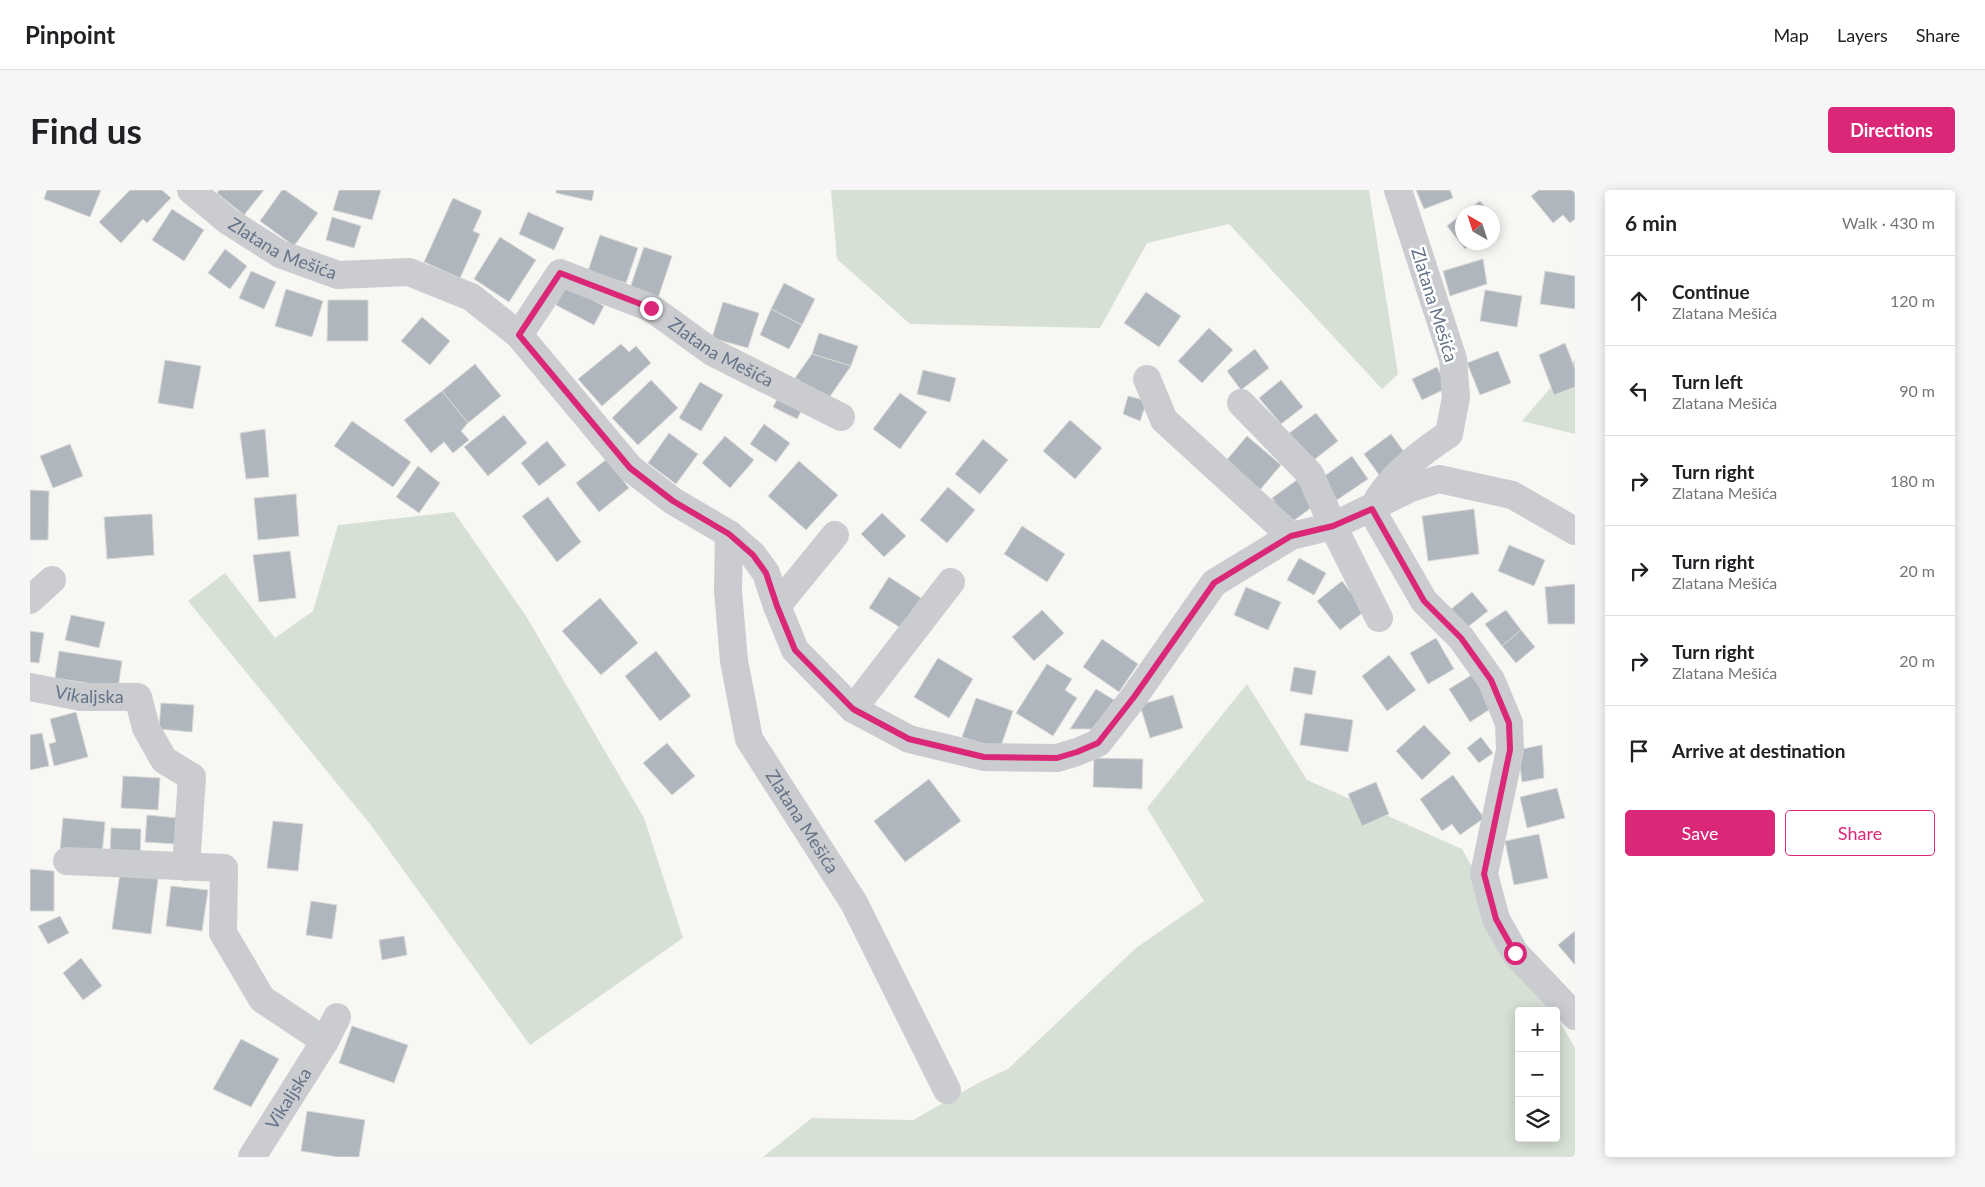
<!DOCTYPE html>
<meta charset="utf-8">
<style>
:root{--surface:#fff;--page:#f6f6f6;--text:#202124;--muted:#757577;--line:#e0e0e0;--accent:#db2777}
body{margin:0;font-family:Lato,sans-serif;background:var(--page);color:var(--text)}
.controls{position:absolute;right:15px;bottom:15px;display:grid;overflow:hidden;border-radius:5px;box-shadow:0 2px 12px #0003}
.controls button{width:45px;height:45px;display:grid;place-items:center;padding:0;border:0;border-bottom:1px solid var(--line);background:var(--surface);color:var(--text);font:25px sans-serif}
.compass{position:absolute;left:1425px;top:15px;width:45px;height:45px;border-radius:50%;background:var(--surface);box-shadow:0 2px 12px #0003;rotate:321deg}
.stop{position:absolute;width:15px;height:15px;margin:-11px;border:4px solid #db2777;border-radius:50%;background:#fff}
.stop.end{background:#db2777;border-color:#fff;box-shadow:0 1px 5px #0008}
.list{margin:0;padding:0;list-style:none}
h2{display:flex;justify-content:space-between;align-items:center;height:65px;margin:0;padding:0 20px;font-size:21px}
h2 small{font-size:16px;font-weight:400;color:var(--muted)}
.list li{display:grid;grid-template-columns:32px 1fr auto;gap:15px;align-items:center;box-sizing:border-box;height:90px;padding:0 20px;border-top:1px solid var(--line)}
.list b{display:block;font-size:19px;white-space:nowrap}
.list p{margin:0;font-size:16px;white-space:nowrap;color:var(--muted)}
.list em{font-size:16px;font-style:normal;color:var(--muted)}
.actions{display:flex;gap:10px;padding:15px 20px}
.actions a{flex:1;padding:11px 0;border:1px solid var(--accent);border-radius:5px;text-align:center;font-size:18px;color:var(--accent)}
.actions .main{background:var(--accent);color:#fff}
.icon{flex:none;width:28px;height:28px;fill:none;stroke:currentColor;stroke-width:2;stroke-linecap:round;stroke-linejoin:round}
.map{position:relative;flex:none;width:1545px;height:967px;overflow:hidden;border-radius:5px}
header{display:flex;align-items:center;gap:30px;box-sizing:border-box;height:70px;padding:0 25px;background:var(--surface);border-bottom:1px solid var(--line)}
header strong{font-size:24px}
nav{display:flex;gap:28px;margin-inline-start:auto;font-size:18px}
.intro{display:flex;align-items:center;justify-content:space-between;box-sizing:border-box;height:120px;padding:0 30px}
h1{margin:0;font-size:35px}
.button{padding:12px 22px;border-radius:5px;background:var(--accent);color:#fff;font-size:18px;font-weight:700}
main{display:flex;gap:30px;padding:0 30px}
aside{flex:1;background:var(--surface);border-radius:5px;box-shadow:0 2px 12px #0003}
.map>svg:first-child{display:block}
.green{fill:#d7e0d5}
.building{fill:#b0b6bd;stroke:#d9d9d6}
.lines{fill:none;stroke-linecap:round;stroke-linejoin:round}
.street{stroke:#caccd0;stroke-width:28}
.route{stroke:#db2777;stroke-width:6}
.labels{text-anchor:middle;stroke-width:5;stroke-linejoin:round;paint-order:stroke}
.street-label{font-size:18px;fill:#647387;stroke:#fff}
</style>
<header>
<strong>Pinpoint</strong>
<nav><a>Map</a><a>Layers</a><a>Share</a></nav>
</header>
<div class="intro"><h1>Find us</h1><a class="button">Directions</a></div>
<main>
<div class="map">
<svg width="1545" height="967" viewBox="0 0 1545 967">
<rect width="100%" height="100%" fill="#f7f7f4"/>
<!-- green -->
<g class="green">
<path d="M801 0H1339L1368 184 1352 199 1199 34 1117 53 1070 138 880 134 807 69Z"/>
<path d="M1545 169V244L1492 231Z"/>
<path d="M424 322 496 426 614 628 653 748 500 855 340 634 158 411 195 383 245 448 283 421 308 335Z"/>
<path d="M1217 494 1277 590 1432 659 1524 821H1489V948H1526V825L1545 858V967H733L782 928 883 930 950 892 978 879 1106 758 1174 711 1117 618Z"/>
</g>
<!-- building -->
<g class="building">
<path d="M17 0H71L60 27 14 9Z"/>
<path d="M100 0H132L141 8 117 33 113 29 91 53 69 32Z"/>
<path d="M189 0H234L214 25 187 3Z"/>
<path d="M252 0H255L288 23 264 56 230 31Z"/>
<path d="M309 0H351L342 30 303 20Z"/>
<path d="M526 0H564L562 11 526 3Z"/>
<path d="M1386 0H1420L1423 8 1394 19Z"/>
<path d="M1509 0H1542L1545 3V29L1540 33 1533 25 1523 33 1501 6Z"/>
<path d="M423 8 452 21 443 41 450 44 430 88 394 72Z"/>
<path d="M1450 11 1459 22H1435Z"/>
<path d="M142 19 174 40 154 71 122 50Z"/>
<path d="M498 22 534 38 524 60 489 44Z"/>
<path d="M1432 24V52H1444L1435 59 1417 36Z"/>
<path d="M302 27 331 36 324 58 296 50Z"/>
<path d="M570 45 608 58 596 93 558 81Z"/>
<path d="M470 47 506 70 479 112 444 89Z"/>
<path d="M614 57 642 66 628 108 600 98Z"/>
<path d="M195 59 217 76 200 99 178 83Z"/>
<path d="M1453 69 1457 94 1420 106 1413 81Z"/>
<path d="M221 81 246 92 234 119 209 108Z"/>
<path d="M1515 81 1545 86V119L1510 114Z"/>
<path d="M754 93 785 109 772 135 741 119Z"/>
<path d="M536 96 574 116 564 135 526 115Z"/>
<path d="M256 99 293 111 282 147 245 136Z"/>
<path d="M1455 100 1492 106 1487 137 1450 131Z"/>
<path d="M1116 102 1151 126 1129 157 1094 133Z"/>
<path d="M298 110H338V151H297Z"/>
<path d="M693 112 729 123 718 158 682 148Z"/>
<path d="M741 119 772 135 759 159 730 145Z"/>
<path d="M392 127 420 151 400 175 371 151Z"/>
<path d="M1179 138 1203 160 1172 193 1148 171Z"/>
<path d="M789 143 828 156 821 176 782 164Z"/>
<path d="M1535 153 1545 179V197L1524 205 1509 165Z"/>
<path d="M591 154 599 162 606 156 621 173 572 216 548 189Z"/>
<path d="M1225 159 1239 178 1211 200 1197 181Z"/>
<path d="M1468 161 1481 193 1450 205 1437 173Z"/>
<path d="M782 164 821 176 798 209 765 188Z"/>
<path d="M135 170 171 176 163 219 128 213Z"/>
<path d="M445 174 471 206 438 233 412 201Z"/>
<path d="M1407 177 1417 198 1392 210 1382 189Z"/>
<path d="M893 180 926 188 920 212 887 204Z"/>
<path d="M621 190 648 218 608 255 582 228Z"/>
<path d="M1251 190 1273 217 1251 234 1229 208Z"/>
<path d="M670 192 693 205 671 241 649 228Z"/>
<path d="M412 201 438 233 431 241 439 250 423 263 414 252 401 263 374 230Z"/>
<path d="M751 202 775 214 767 229 743 217Z"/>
<path d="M870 203 897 222 870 259 843 239Z"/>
<path d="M1098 206 1117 211 1110 231 1093 224Z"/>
<path d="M1286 223 1308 251 1280 273 1258 244Z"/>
<path d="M474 225 497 253 458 286 434 257Z"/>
<path d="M1040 230 1072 258 1045 289 1013 261Z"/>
<path d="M322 231 381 272 363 297 304 256Z"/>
<path d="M734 234 760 253 746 272 720 254Z"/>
<path d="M235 239 239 287 216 289 210 243Z"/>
<path d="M639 243 668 264 646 294 618 273Z"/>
<path d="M1361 244 1377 266 1350 286 1334 264Z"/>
<path d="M695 246 724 270 700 298 672 273Z"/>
<path d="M1217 246 1251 275 1229 301 1195 272Z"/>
<path d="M953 249 978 270 950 304 925 284Z"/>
<path d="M517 251 536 275 509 296 491 273Z"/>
<path d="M40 254 53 286 23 298 10 266Z"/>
<path d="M1322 266 1338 289 1307 310 1292 288Z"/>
<path d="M577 269 599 298 569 322 546 293Z"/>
<path d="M769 271 808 305 776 340 738 306Z"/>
<path d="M388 276 410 293 389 323 366 307Z"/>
<path d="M1267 290 1285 315 1259 334 1242 308Z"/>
<path d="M918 297 945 320 917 353 890 330Z"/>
<path d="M0 300 19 301 18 350H0Z"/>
<path d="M266 304 269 346 228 350 224 308Z"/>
<path d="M518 307 551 352 527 372 492 326Z"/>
<path d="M1444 319 1449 364 1398 371 1392 326Z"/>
<path d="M852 323 876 346 854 367 831 344Z"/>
<path d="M122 324 124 365 77 369 74 327Z"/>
<path d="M992 336 1035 364 1017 392 974 364Z"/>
<path d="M1479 355 1515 370 1504 396 1468 381Z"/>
<path d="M260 361 266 408 229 412 223 365Z"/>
<path d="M1269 368 1296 383 1284 405 1257 390Z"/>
<path d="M859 387 891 408 871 438 839 418Z"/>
<path d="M1312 391 1335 421 1310 440 1287 411Z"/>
<path d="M1545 394V434H1518L1515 397Z"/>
<path d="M1216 397 1251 412 1238 440 1204 425Z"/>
<path d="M1442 402 1458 421 1435 439 1420 420Z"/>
<path d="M570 408 608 453 571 485 532 441Z"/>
<path d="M1012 420 1034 443 1004 471 982 447Z"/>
<path d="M1476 420 1491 440 1472 456 1455 434Z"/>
<path d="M41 425 75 432 69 458 35 450Z"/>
<path d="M1491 440 1505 457 1486 473 1472 456Z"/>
<path d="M0 441 14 443 9 473 0 472Z"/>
<path d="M1406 448 1424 479 1398 494 1380 463Z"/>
<path d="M1072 449 1108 474 1089 502 1053 477Z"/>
<path d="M29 461 92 471 88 498 25 488Z"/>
<path d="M626 461 661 506 630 531 595 486Z"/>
<path d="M1359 465 1386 500 1357 521 1332 486Z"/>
<path d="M908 468 943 489 919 528 884 507Z"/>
<path d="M1017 474 1042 489 1035 500 1047 508 1023 546 986 523Z"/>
<path d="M1264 477 1286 481 1282 505 1260 501Z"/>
<path d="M1445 483 1465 516 1440 532 1419 499Z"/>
<path d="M1066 499 1089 513 1067 539H1040Z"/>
<path d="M1143 505 1153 538 1120 548 1110 515Z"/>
<path d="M946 508 983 521 970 559 932 547Z"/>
<path d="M131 513 164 515 162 542 129 539Z"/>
<path d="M46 522 58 567 24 576 19 554 26 552 20 529Z"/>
<path d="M1275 523 1323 530 1318 562 1270 555Z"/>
<path d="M1394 535 1421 563 1392 590 1366 561Z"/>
<path d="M12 543 19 576 0 580V545Z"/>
<path d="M1451 547 1463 563 1449 573 1437 558Z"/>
<path d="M637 553 665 586 642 605 613 573Z"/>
<path d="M1512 555 1514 588 1492 592 1488 560Z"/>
<path d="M1064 568 1113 569 1112 599 1063 597Z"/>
<path d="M1423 585 1454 628 1430 645 1422 634 1412 641 1390 609Z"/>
<path d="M93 586 130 588 128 620 91 618Z"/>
<path d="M899 589 931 631 875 672 844 631Z"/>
<path d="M1346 592 1359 624 1332 636 1318 604Z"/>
<path d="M1527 598 1535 628 1497 638 1490 607Z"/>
<path d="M117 625 147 628 145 654 115 652Z"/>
<path d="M33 628 75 632 72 665 30 661Z"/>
<path d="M243 631 273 634 268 681 237 678Z"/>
<path d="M81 638 111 639 110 667 80 666Z"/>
<path d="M1509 644 1518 688 1484 695 1475 651Z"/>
<path d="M0 679 24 681V721H0Z"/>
<path d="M90 683 128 689 121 744 82 739Z"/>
<path d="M141 696 178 700 172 741 136 736Z"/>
<path d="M281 711 307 715 302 749 276 745Z"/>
<path d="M30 726 39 743 18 754 8 736Z"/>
<path d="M1545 741V775L1528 755Z"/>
<path d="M374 746 377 765 352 770 349 750Z"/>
<path d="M51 768 72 796 53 810 33 783Z"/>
<path d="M322 836 378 855 364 893 309 873Z"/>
<path d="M211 849 249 869 221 917 183 899Z"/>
<path d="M277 921 335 930 329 967H308L271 961Z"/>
</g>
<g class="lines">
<!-- street -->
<g class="street">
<path id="s1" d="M161 0 198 31 250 64 308 85 379 82 441 107 489 145 600 278 643 311 699 344 723 365 736 383 747 416 765 460 823 519 879 549 954 567 1027 568 1047 562 1068 553 1104 507 1184 393 1261 346 1303 336 1381 298 1409 289 1482 305 1545 341"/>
<path id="s2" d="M489 145 530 83 621 118 682 162 811 227"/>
<path d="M1117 189 1134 230 1261 346"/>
<path d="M1211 213 1280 284 1303 336 1349 428"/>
<path d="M1348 309C1365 282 1393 261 1419 244L1426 207 1423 169 1368 0"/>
<path d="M1341 319 1394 411 1431 448 1461 490 1479 533 1480 560 1454 684 1466 729 1485 763 1545 826"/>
<path id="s3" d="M699 344 698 401 704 471 719 549 824 713 917 900"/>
<path d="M0 410 22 390"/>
<path d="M747 416 805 345"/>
<path id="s4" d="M0 497 51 507H108L116 538 134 570 162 587 156 677"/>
<path d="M823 519 921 392"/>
<path d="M37 671 194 678 193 743 232 809 295 851"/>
<path id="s5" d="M222 967 295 851 307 827"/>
</g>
</g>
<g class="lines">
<!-- route -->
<path class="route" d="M621 118 530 83 489 145 600 278 643 311 699 344 723 365 736 383 747 416 765 460 823 519 879 549 954 567 1027 568 1047 562 1068 553 1104 507 1184 393 1261 346 1303 336 1342 319 1394 411 1431 448 1461 490 1479 533 1480 560 1454 684 1466 729 1485 763"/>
</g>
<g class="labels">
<!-- street labels -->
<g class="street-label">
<text dy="6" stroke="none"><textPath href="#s1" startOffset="110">Zlatana Mešića</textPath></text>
<text transform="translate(1404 115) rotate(73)" y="6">Zlatana Mešića</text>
<text dy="6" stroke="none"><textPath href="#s2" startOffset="255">Zlatana Mešića</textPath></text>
<text dy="6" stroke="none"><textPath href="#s4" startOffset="60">Vikaljska</textPath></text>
<text dy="6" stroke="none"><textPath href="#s3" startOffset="305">Zlatana Mešića</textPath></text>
<text dy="6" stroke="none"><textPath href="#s5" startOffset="69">Vikaljska</textPath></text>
</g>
</g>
</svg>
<div class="controls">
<button>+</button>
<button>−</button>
<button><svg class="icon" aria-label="layers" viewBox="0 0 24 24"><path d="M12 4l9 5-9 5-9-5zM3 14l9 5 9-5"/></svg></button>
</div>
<svg class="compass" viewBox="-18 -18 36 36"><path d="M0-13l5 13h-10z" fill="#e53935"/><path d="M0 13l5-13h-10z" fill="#757577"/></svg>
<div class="stop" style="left:1485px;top:763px"></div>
<div class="stop end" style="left:621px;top:118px"></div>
</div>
<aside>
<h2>6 min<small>Walk · 430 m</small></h2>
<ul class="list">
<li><svg class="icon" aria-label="ahead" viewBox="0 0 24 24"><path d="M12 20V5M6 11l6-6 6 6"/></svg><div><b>Continue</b><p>Zlatana Mešića</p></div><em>120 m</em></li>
<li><svg class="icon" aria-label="left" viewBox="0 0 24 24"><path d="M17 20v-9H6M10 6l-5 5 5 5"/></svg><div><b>Turn left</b><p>Zlatana Mešića</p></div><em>90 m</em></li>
<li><svg class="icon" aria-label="right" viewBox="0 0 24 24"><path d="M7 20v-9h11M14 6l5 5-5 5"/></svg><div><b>Turn right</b><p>Zlatana Mešića</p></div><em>180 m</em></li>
<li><svg class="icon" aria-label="right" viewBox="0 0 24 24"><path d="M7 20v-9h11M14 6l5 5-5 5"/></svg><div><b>Turn right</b><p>Zlatana Mešića</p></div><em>20 m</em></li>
<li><svg class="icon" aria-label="right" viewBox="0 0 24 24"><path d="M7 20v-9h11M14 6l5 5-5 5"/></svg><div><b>Turn right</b><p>Zlatana Mešića</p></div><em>20 m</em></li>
<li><svg class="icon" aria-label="arrive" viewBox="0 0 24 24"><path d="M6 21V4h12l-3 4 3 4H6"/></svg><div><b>Arrive at destination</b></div></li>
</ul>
<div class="actions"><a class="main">Save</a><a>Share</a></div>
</aside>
</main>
